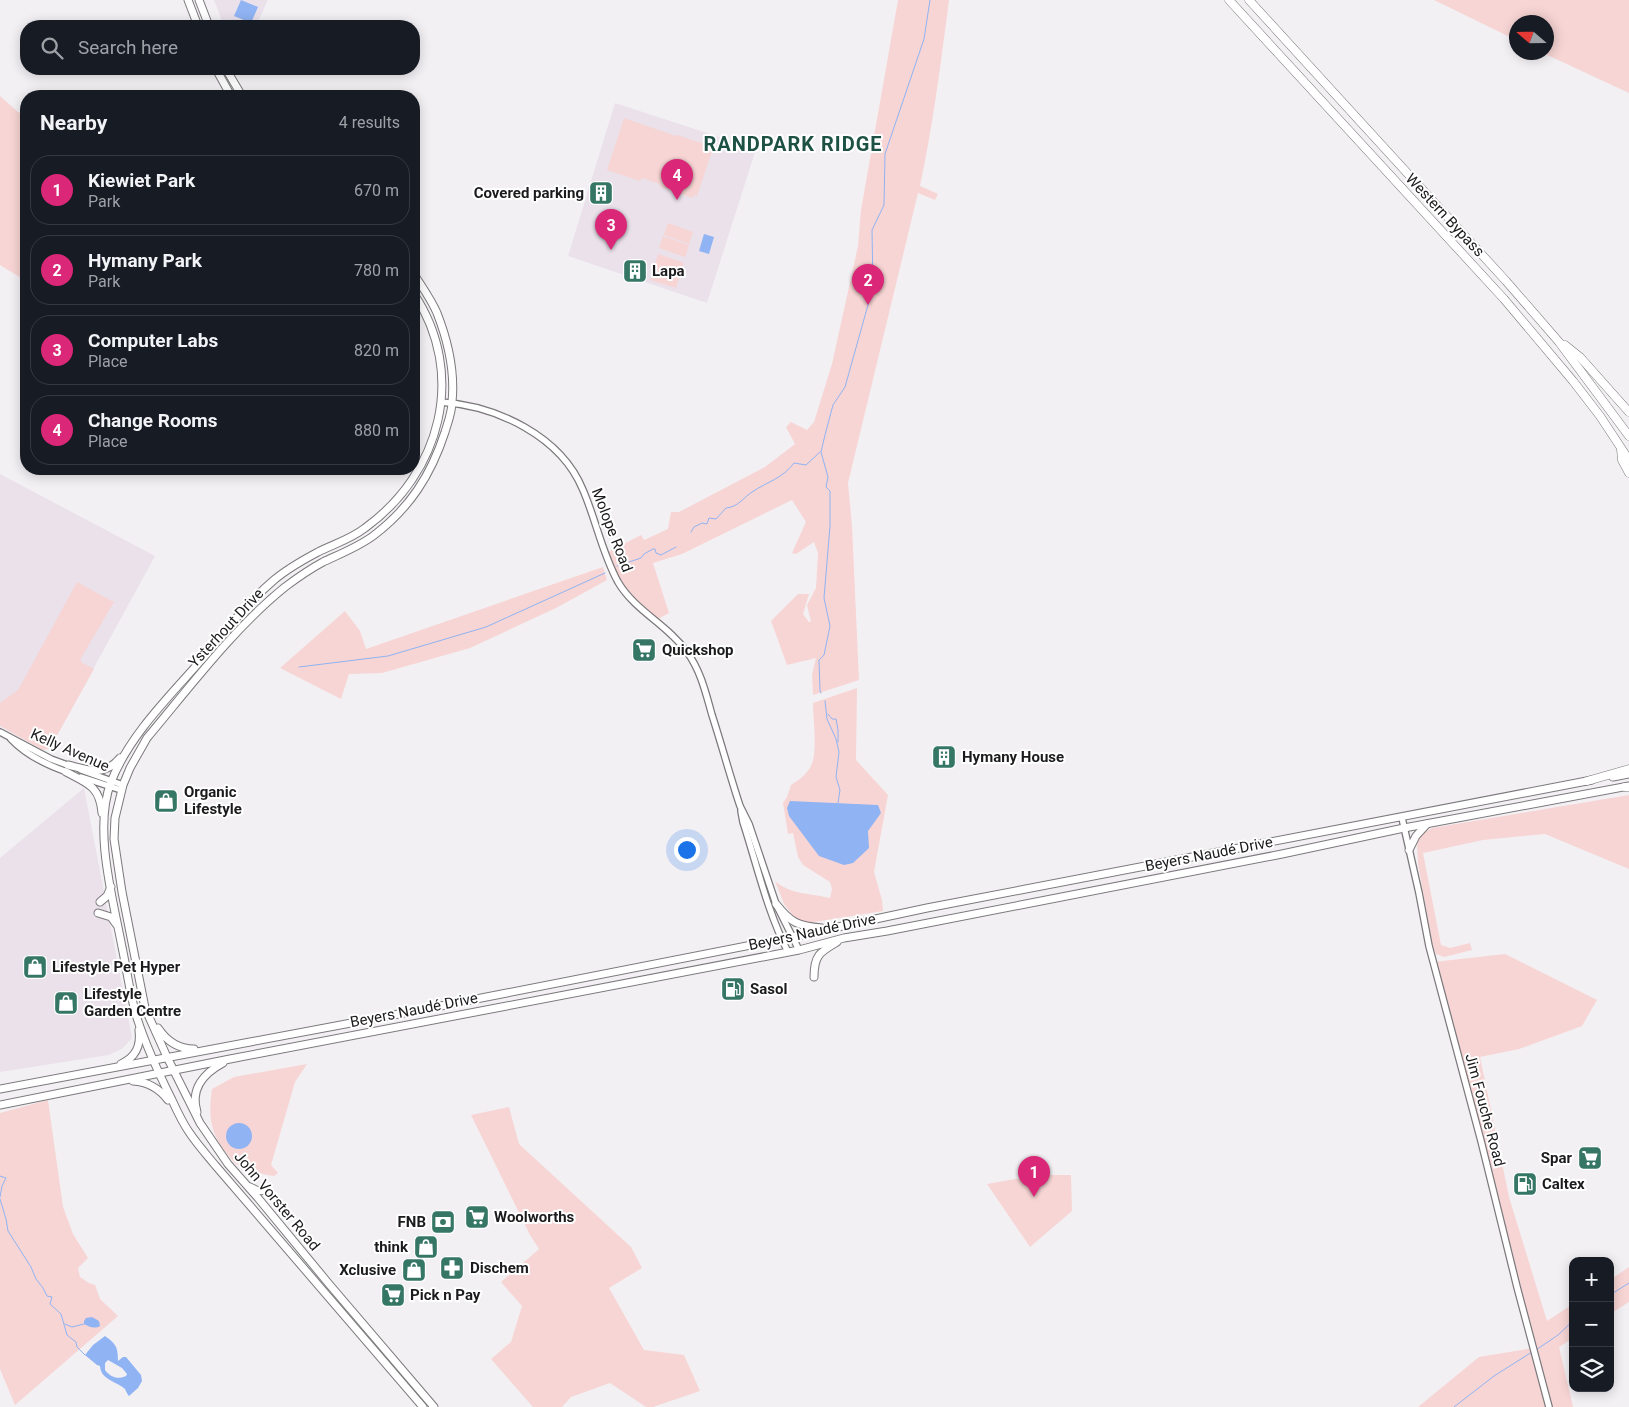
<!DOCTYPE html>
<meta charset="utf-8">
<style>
:root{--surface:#171b24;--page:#242831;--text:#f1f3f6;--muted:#9ea1a6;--line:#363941;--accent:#db2777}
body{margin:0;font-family:Roboto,sans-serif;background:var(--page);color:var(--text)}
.controls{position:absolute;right:15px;bottom:15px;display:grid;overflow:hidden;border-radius:10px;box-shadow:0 2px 12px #0003}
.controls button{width:45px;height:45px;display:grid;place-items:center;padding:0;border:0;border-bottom:1px solid var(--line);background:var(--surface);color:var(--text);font:25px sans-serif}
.compass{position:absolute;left:1509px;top:15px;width:45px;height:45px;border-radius:50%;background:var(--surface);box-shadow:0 2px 12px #0003;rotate:290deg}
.you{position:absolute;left:686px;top:849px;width:18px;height:18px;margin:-12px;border:4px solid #fff;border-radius:50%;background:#1a73e8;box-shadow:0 0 0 8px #1a73e833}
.badge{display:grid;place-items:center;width:32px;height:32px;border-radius:50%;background:var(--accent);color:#fff;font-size:16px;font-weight:700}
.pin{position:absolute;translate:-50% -41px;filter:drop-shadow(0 1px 2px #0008)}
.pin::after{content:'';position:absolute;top:26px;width:18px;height:15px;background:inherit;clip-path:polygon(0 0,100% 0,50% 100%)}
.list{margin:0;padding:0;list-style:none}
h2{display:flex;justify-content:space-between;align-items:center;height:65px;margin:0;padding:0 20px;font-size:21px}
h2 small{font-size:16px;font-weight:400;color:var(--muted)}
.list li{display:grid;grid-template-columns:32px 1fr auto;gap:15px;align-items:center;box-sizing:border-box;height:70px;margin:0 10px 10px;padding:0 10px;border:1px solid var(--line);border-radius:20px}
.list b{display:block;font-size:19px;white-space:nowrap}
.list p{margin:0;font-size:16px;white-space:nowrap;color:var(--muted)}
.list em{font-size:16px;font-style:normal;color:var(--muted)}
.icon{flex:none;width:28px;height:28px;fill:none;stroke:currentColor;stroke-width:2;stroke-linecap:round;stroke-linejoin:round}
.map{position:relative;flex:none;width:1629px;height:1407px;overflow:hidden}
.search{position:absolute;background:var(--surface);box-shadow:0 2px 12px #0003;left:20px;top:20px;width:400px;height:55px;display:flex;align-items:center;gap:12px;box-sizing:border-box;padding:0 18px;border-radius:20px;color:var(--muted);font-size:19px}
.panel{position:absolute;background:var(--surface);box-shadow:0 2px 12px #0003;left:20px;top:90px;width:400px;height:385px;border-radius:20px}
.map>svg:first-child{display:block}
.built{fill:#eae1eb}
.green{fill:#f7d5d4}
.water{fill:#90b3f3;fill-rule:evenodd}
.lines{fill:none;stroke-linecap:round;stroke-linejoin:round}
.stream{stroke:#90b3f3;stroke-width:1}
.minor-casing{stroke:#7c797d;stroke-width:8}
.major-casing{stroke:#7c797d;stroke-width:9}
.highway-casing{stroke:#7c797d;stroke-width:9}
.minor{stroke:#fff;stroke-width:5.5}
.major{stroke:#fff;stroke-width:7}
.highway{stroke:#fff;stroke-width:8}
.labels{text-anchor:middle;stroke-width:4;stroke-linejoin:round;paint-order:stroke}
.poi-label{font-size:15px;font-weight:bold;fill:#1b1a1c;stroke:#fff;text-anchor:start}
.street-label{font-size:15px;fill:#1b1a1c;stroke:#fff}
.district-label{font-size:20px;font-weight:bold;letter-spacing:1px;fill:#1d5143;stroke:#fff}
</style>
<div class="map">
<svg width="1629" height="1407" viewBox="0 0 1629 1407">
<rect width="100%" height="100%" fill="#f3f0f4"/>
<!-- built -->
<g class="built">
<path d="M214 0H268L256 26H224Z"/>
<path d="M615 103 756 149 707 303 568 256Z"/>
<path d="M0 474 155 556 50 748 43 750 0 726Z"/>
<path d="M84 788 132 1038 123 1048 109 1055 0 1072V858Z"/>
</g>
<!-- green -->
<g class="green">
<path d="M898 0H949C941 62 933 125 920 186L938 194 935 200 918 193 848 483 852 526 859 680 813 695 812 675 816 658 787 665 771 621 798 594H809L803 614 809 622H811L807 605 816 588 818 553 814 542 796 554 792 553 806 522 792 500 682 554 653 563 669 613 658 619C634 598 618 583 608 552L641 535 644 540 668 529 671 512H679L765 467 795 444 786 427 791 422 807 430 814 422 832 364 858 246 861 210Z"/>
<path d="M1434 0H1629V93L1543 53 1546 52V22H1516V40Z"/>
<path d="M0 96 18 112 26 115V281L0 265Z"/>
<path d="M624 118 676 136 677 135 711 146 710 147 713 148 697 196 694 195 693 198 660 187V184L642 178 640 181 607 170Z"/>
<path d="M668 223 693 232 689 244 664 235Z"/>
<path d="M663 236 689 245 685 257 659 248Z"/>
<path d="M658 254 684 263 676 288 650 280 654 267 659 269 654 267Z"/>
<path d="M603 567 607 580 556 608 470 648 382 673 349 674 341 699 280 668 345 611 360 631 366 649Z"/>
<path d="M77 582 114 602 81 658V662L94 669 50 748 43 750 0 726V703L18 690Z"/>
<path d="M857 688 856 760 888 795 874 872 882 900 883 911 808 923 794 917 784 904 775 881C791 895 810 893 830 898L832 889 830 882 803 865 798 857 793 833 788 834 783 803 787 797 791 785C799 780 806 775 811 766 818 752 813 719 813 703Z"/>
<path d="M1629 795V869L1545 834 1483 840 1423 853 1441 945 1450 948 1470 943 1472 950 1444 957 1436 954 1433 947 1418 864 1417 845 1420 835 1432 828Z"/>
<path d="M1505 954 1597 1000 1582 1026 1519 1049 1480 1057 1509 1197 1547 1321 1573 1304V1338L1559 1347 1573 1407H1418L1479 1357 1533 1348 1434 962Z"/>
<path d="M307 1064 295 1082 271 1165 278 1173 274 1176C262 1174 247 1171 236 1164 233 1162 231 1158 228 1155 210 1134 208 1116 212 1089L234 1077Z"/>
<path d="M48 1100 63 1207 73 1234 88 1258 78 1268 80 1277 89 1283 95 1285 100 1299 118 1316 15 1405 0 1369V1113Z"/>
<path d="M509 1107 519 1144 631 1247 642 1268 609 1288 644 1350 684 1355 700 1391 653 1407H646L610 1383 571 1397 562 1407H533L491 1359 511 1342 522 1306 501 1282 539 1249 530 1235 471 1115Z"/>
<path d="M1038 1175H1071L1072 1211 1030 1247 987 1184Z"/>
<path d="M1629 1267V1302L1610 1314V1280Z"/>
</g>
<!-- water -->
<g class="water">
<path d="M241 0 258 7 251 23 234 16Z"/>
<path d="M704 234 714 237 709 254 699 251Z"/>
<path d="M790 801 878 805 881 813 868 831 869 848 853 863 844 865 819 856 789 816 787 808Z"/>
<circle cx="239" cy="1136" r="13"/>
<path d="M92 1317 99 1321 100 1326C95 1329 89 1327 84 1324V1321L86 1318Z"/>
<path d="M105 1336C116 1344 118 1347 118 1361L123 1357H126L141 1375 142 1381 138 1388 129 1396C127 1394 126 1391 125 1389 116 1381 101 1380 100 1366L97 1365 85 1355 93 1345ZM108 1360 122 1368 127 1374 126 1376C118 1380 110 1377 105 1370V1363Z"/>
</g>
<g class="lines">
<!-- stream -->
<g class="stream">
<path d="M691 532 694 527 702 523 707 524 709 518 716 519 726 508C738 507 743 498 752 492 767 482 783 478 794 463L806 465 820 452"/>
<path d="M617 566 641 558 644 554 653 549H655L656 553 661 555 676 547"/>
<path d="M299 667 388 656 486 627 605 573"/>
<path d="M821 693 820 691 819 660 824 655 830 626 824 598 830 526V491L826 487 828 477 821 452 825 435 833 405 845 387 873 287 872 230 884 205 885 154 924 39 930 0"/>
<path d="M825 701 827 719 836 739 839 752 836 777 840 790 838 803"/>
<path d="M828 714 832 719H836L838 730V742"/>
<path d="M0 1176 6 1178 2 1186 0 1197"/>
<path d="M0 1199 6 1219 8 1231 31 1267 36 1279 43 1288 47 1296 52 1297 50 1304 61 1314 67 1335 76 1342 77 1347 85 1355"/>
<path d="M1610 1295 1629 1283"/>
<path d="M65 1324 72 1327 84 1324"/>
<path d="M1536 1350 1558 1335 1573 1321"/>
<path d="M1454 1407 1494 1376 1532 1352"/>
</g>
<defs>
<g id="minor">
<path d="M441 402C497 406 561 436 583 490 596 520 602 553 618 582 635 611 668 625 687 652 701 671 706 694 712 715 722 746 730 776 740 806L749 824 776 904 799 950"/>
<path d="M0 732 51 759 70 766"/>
<path d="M11 739C26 755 49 766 70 773"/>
<path d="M81 770 123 785"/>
<path d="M81 777 121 790"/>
<path d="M741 811 743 822C757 865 767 911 788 952"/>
<path d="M1402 818 1419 893 1429 946 1481 1141 1517 1287 1549 1407"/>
</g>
<g id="major">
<path d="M188 0 198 26"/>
<path d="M199 0 209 26"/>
<path d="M216 69 231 96"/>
<path d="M226 69 242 96"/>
<path d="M414 274C422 287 431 299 437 313 448 341 455 373 452 402 452 412 448 422 445 432 431 475 410 508 373 536 358 547 340 554 323 562 310 569 297 578 285 587 234 628 189 688 147 738L130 768 123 785 115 818 114 839 122 892 145 1008 167 1057 200 1123 228 1164 258 1198 329 1284 434 1407"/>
<path d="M414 294C467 374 441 473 365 528 351 539 334 544 318 552 303 560 287 569 274 580 248 602 226 630 204 657 170 696 130 734 111 782 93 829 113 899 122 947 127 970 130 996 137 1018 146 1046 159 1074 172 1100 177 1111 182 1122 189 1132 197 1144 206 1154 215 1165L423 1407"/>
<path d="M68 765C89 770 104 777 120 758"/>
<path d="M66 772C87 783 100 786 102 813"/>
<path d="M1613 777 1629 774"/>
<path d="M1409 850 1416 836 1427 824"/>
<path d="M100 902 107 896 111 887"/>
<path d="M776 904C791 923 798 926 822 928"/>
<path d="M98 913 111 917 116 924"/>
<path d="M814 977C814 955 820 952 837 942"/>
<path d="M158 1028C166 1040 178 1049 194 1049"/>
<path d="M121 1064C136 1057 141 1046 139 1030"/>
<path d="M133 1081C148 1082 159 1088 168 1100"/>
<path d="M0 1089 415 1011 782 939 927 908 1592 780"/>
<path d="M0 1105 230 1059 799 950 844 938 887 931 1282 854 1404 828 1629 786"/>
<path d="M197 1112C190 1089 204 1073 223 1063"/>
<path d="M250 1187 258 1191 268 1190"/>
</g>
<g id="highway">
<path d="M1229 0 1504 299 1573 381 1600 416 1629 460"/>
<path d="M1249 0 1506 281 1559 342 1629 436"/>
<path d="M1565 345 1580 357 1629 412"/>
<path d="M1621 449 1622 460 1629 473"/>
<path d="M1587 781 1629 769"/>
<path d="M1625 787H1629"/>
</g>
</defs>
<!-- minor casing -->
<use href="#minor" class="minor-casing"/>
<!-- major casing -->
<use href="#major" class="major-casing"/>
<!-- highway casing -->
<use href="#highway" class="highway-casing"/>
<!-- minor -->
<use href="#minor" class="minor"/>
<!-- major -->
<use href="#major" class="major"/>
<!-- highway -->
<use href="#highway" class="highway"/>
</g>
<!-- icons -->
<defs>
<symbol id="building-square" viewBox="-11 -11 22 22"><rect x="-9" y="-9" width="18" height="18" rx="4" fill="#367665" stroke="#fff"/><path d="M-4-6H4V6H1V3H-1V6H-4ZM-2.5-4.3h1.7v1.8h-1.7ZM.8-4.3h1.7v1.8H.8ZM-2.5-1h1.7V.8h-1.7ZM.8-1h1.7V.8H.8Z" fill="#fff"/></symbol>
<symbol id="supermarket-square" viewBox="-11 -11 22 22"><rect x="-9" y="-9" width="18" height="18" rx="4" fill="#367665" stroke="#fff"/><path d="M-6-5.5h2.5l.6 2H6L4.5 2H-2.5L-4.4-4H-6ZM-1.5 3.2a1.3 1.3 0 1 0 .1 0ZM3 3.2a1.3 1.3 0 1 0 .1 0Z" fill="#fff"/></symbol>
<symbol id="shop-square" viewBox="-11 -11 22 22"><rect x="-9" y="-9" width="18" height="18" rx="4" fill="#367665" stroke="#fff"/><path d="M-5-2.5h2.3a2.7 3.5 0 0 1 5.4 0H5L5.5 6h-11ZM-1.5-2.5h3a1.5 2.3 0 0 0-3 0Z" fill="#fff"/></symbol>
<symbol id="fuel-square" viewBox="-11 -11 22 22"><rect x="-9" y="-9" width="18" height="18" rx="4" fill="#367665" stroke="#fff"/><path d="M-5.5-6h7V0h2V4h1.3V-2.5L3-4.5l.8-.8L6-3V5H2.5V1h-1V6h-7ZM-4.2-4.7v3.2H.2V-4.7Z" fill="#fff"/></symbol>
<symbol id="bank-square" viewBox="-11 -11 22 22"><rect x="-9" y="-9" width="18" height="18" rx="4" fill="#367665" stroke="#fff"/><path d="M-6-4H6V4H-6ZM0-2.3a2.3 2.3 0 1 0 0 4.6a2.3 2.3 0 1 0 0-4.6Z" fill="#fff"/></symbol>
<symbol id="pharmacy-square" viewBox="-11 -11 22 22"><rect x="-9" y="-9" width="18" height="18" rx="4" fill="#367665" stroke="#fff"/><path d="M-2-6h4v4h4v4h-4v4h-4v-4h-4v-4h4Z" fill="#fff"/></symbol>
</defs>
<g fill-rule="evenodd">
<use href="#building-square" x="587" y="179" width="28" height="28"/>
<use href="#building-square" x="621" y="257" width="28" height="28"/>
<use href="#supermarket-square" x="630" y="636" width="28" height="28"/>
<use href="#building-square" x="930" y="743" width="28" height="28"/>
<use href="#shop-square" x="152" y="787" width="28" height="28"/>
<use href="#shop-square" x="21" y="953" width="28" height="28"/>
<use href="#fuel-square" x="719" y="975" width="28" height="28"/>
<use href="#shop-square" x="52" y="989" width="28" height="28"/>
<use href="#supermarket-square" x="1576" y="1144" width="28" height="28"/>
<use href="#fuel-square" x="1511" y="1170" width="28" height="28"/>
<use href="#supermarket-square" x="463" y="1203" width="28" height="28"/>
<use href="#bank-square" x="429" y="1208" width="28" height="28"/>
<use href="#shop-square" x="412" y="1233" width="28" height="28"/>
<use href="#pharmacy-square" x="438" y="1254" width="28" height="28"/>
<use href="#shop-square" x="400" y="1256" width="28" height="28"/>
<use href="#supermarket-square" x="379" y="1281" width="28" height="28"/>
</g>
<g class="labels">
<!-- poi labels -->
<g class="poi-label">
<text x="584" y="198" text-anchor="end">Covered parking</text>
<text x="652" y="276">Lapa</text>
<text x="662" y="655">Quickshop</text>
<text x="962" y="762">Hymany House</text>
<text x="184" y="797">Organic<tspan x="184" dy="17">Lifestyle</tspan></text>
<text x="52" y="972">Lifestyle Pet Hyper</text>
<text x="750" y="994">Sasol</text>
<text x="84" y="999">Lifestyle<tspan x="84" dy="17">Garden Centre</tspan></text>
<text x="1572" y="1163" text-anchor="end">Spar</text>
<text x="1542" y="1189">Caltex</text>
<text x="494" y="1222">Woolworths</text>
<text x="426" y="1227" text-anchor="end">FNB</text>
<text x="408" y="1252" text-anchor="end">think</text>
<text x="470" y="1273">Dischem</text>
<text x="396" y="1275" text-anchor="end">Xclusive</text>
<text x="410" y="1300">Pick n Pay</text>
</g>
<!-- street labels -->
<g class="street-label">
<text transform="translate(1445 215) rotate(47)" y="5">Western Bypass</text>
<text transform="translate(612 530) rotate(69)" y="5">Molope Road</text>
<text transform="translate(226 628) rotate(-47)" y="5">Ysterhout Drive</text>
<text transform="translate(70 750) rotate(24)" y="5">Kelly Avenue</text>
<text transform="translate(1209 854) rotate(-11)" y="5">Beyers Naudé Drive</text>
<text transform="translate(812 932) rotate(-12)" y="5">Beyers Naudé Drive</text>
<text transform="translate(414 1010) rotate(-11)" y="5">Beyers Naudé Drive</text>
<text transform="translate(1485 1110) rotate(75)" y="5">Jim Fouche Road</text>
<text transform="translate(277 1201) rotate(50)" y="5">John Vorster Road</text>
</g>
<!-- district labels -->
<g class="district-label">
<text x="793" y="151">RANDPARK RIDGE</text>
</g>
</g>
</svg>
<div class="controls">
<button>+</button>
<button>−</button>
<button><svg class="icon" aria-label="layers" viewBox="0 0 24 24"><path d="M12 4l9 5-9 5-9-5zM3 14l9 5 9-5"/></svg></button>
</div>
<svg class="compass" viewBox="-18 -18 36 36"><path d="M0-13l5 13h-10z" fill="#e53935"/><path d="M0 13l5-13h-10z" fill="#9ea1a6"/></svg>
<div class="you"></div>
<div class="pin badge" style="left:1034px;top:1197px">1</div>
<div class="pin badge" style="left:868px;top:305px">2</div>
<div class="pin badge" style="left:611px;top:250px">3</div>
<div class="pin badge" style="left:677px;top:200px">4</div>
<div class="search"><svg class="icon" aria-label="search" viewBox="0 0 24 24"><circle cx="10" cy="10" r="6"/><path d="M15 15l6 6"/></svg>Search here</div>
<section class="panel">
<h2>Nearby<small>4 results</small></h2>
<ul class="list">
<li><span class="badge">1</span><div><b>Kiewiet Park</b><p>Park</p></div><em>670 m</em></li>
<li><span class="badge">2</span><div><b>Hymany Park</b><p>Park</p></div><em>780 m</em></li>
<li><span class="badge">3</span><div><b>Computer Labs</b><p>Place</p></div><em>820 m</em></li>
<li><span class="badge">4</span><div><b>Change Rooms</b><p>Place</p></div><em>880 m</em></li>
</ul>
</section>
</div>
